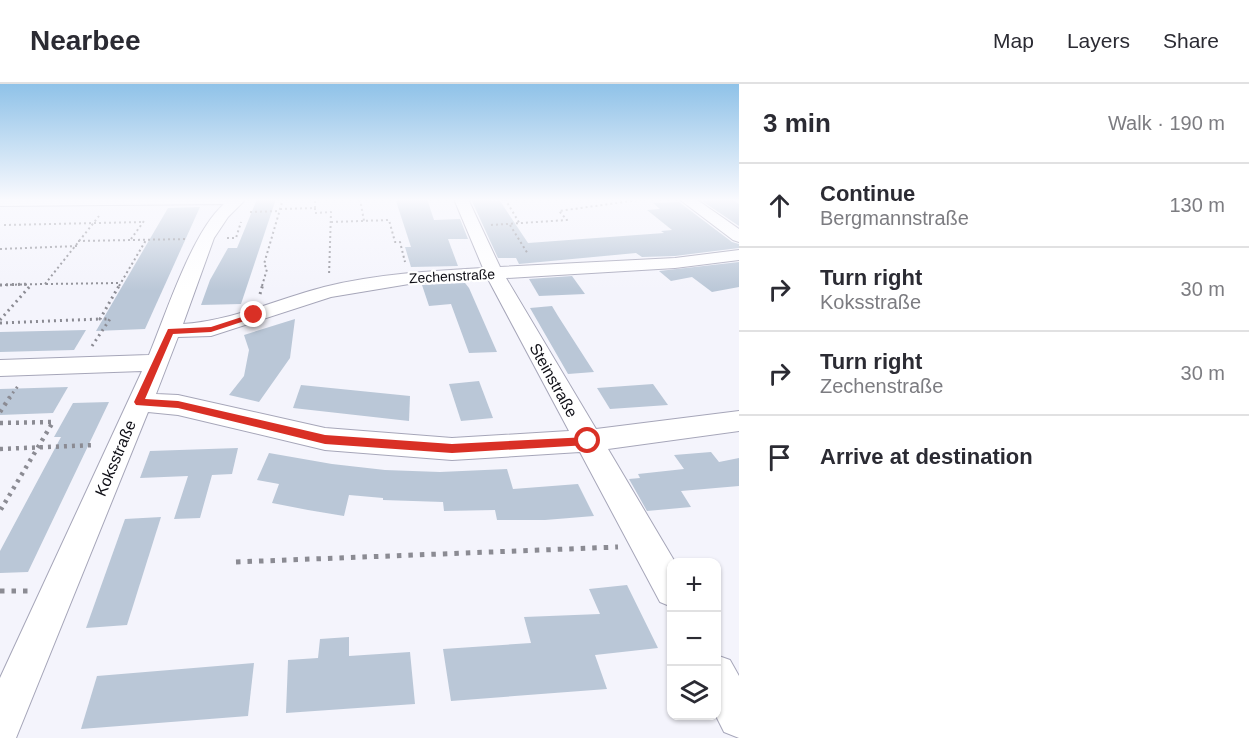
<!DOCTYPE html>
<meta charset="utf-8">
<style>
:root{--surface:#fff;--page:#f7f7f7;--text:#2b2b33;--muted:#7c7c81;--line:#e1e1e2}
body{margin:0;font-family:Arial,sans-serif;background:var(--page);color:var(--text)}
.controls{position:absolute;right:18px;bottom:18px;display:grid;overflow:hidden;border-radius:12px;box-shadow:0 2px 4px #0004}
.controls button{width:54px;height:54px;display:grid;place-items:center;padding:0;border:0;border-bottom:2px solid var(--line);background:var(--surface);color:var(--text);font:30px sans-serif}
.stop{position:absolute;width:18px;height:18px;margin:-14px;border:4px solid #d93025;border-radius:50%;background:#fff}
.stop.end{background:#d93025;border-color:#fff;box-shadow:0 2px 6px #0008}
.list{margin:0;padding:0;list-style:none}
h2{display:flex;justify-content:space-between;align-items:center;height:78px;margin:0;padding:0 24px;font-size:26px}
h2 small{font-size:20px;font-weight:400;color:var(--muted)}
.list li{display:grid;grid-template-columns:39px 1fr auto;gap:18px;align-items:center;box-sizing:border-box;height:84px;padding:0 24px;border-top:2px solid var(--line)}
.list b{display:block;font-size:22px;white-space:nowrap}
.list p{margin:0;font-size:20px;white-space:nowrap;color:var(--muted)}
.list em{font-size:20px;font-style:normal;color:var(--muted)}
.icon{flex:none;width:33px;height:33px;fill:none;stroke:currentColor;stroke-width:2;stroke-linecap:round;stroke-linejoin:round}
.map{position:relative;flex:none;width:739px;height:654px;overflow:hidden}
header{display:flex;align-items:center;gap:36px;box-sizing:border-box;height:84px;padding:0 30px;background:var(--surface);border-bottom:2px solid var(--line)}
header strong{font-size:28px}
nav{display:flex;gap:33px;margin-inline-start:auto;font-size:21px}
main{display:flex}
aside{flex:1;background:var(--surface)}
.map>svg:first-child{display:block}
.building{fill:#bac7d7}
.lines{fill:none;stroke-linecap:round;stroke-linejoin:round}
.minor-casing{stroke:#a6a6b9;stroke-width:2}
.path-far3{stroke:#8b8b93;stroke-width:2;stroke-dasharray:2 3;stroke-linecap:butt}
.path-far2{stroke:#8b8b93;stroke-width:3;stroke-dasharray:2 4;stroke-linecap:butt}
.path-far1{stroke:#8b8b93;stroke-width:4.5;stroke-dasharray:3 5;stroke-linecap:butt}
.path{stroke:#8b8b93;stroke-width:5;stroke-dasharray:4.5 7;stroke-linecap:butt}
.minor{fill:#fff;fill-rule:evenodd}
.route{fill:#d93025}
.labels{text-anchor:middle;stroke-width:4.5;stroke-linejoin:round;paint-order:stroke}
.far-street-label{font-size:14px;fill:#0f0f16;stroke:#fff}
.street-label{font-size:16px;fill:#0f0f16;stroke:#fff}
</style>
<header>
<strong>Nearbee</strong>
<nav><a>Map</a><a>Layers</a><a>Share</a></nav>
</header>
<main>
<div class="map">
<svg width="739" height="654" viewBox="0 0 739 654">
<rect width="100%" height="100%" fill="#f4f4fc"/>
<!-- building -->
<g class="building">
<path d="M257 115H276L241 220 201 221 210 196 228 164H237Z"/>
<path d="M400 115H427L434 136 460 135 468 155H448L458 182 411 183 405 163H411L396 117Z"/>
<path d="M471 115 500 117 528 159 664 149 661 147 672 146 647 126 660 125 653 119 679 118 732 158 739 160V164L675 172 642 173 636 169 519 180 516 174H498Z"/>
<path d="M732 115 739 120V142L702 117Z"/>
<path d="M200 123 145 245 96 247 168 124Z"/>
<path d="M739 178V203L712 208 692 193 671 197 659 187Z"/>
<path d="M572 192 585 210 539 212 529 195Z"/>
<path d="M465 199 469 204 497 268 469 269 451 220 429 222 422 201Z"/>
<path d="M552 222 558 232 594 288 568 290 530 224Z"/>
<path d="M295 235 290 274 259 318 229 311 244 292 249 266 244 251Z"/>
<path d="M86 246 74 266 0 268V248Z"/>
<path d="M479 297 493 334 461 337 449 300Z"/>
<path d="M653 300 668 321 610 325 597 304Z"/>
<path d="M301 301 410 312 409 337 293 324Z"/>
<path d="M68 303 53 329 0 331V305Z"/>
<path d="M109 318 28 488 0 489V467L61 353H54L73 319Z"/>
<path d="M238 364 232 390 212 391 200 434 174 435 188 392 140 394 150 367Z"/>
<path d="M711 368 719 378 739 374V402L681 407 691 423 647 427 629 395 640 394 638 390 684 385 674 371Z"/>
<path d="M269 369 332 380 385 386 440 388 507 385 513 405 578 400 594 432 545 436H497L495 426 444 427 443 418 383 416V414L349 411 344 432 308 426 272 419 279 400 257 396Z"/>
<path d="M161 433 127 541 86 544 125 435Z"/>
<path d="M627 501 658 564 595 571 607 605 451 617 443 565 531 559 524 533 600 530 589 505Z"/>
<path d="M349 553V572L410 568 415 620 286 629 288 576 318 574 320 555Z"/>
<path d="M254 579 248 632 81 645 97 592Z"/>
</g>
<g class="lines">
<defs>
<g id="minor">
<path d="M0 115H246L228 133 214 154 183 240C232 237 277 215 324 203 376 190 430 187 483 184L454 115H468L500 183 675 174 739 166V176L675 184 506 194 596 345 739 327V347L608 365 675 478H672V523L660 518 580 368 452 376 325 366 178 331 148 328 16 654H0V594L142 287 0 292V276L149 271C166 230 192 148 224 120L0 122ZM488 195 569 347 452 354 325 344 178 311 156 310 178 253 211 252 331 213 409 200Z"/>
<path d="M679 115H696L739 145V158L733 156Z"/>
<path d="M716 571 730 576 739 592V654L724 648 716 632Z"/>
</g>
</defs>
<!-- minor casing -->
<use href="#minor" class="minor-casing"/>
<!-- path-far3 -->
<g class="path-far3">
<path d="M360 115 364 137"/>
<path d="M505 115 520 140"/>
<path d="M315 124V129L331 128 329 192"/>
<path d="M280 125 315 124V115"/>
<path d="M250 128 279 127"/>
<path d="M331 138 389 136 395 158H400L405 178"/>
<path d="M4 141 143 138"/>
<path d="M491 141 567 136 559 127 645 115"/>
<path d="M510 141 528 170"/>
<path d="M227 154H236L241 138"/>
<path d="M131 155 144 137"/>
<path d="M78 157 187 155"/>
<path d="M0 165 77 162"/>
<path d="M46 200 119 199"/>
<path d="M0 201 45 200 99 132"/>
<path d="M119 202 146 156"/>
<path d="M262 202 267 185 264 180 283 115"/>
</g>
<!-- path-far2 -->
<g class="path-far2">
<path d="M0 201 30 200"/>
<path d="M260 210 263 200"/>
<path d="M0 236 31 201"/>
<path d="M0 239 100 235"/>
<path d="M92 262 110 235H100L120 200"/>
<path d="M9 314 18 302"/>
</g>
<!-- path-far1 -->
<g class="path-far1">
<path d="M0 328 10 313"/>
<path d="M0 339 53 338 0 427"/>
<path d="M0 365 95 361"/>
</g>
<!-- path -->
<g class="path">
<path d="M236 478 618 463"/>
<path d="M0 507H28"/>
</g>
<!-- minor -->
<use href="#minor" class="minor"/>
</g>
<!-- sky -->
<linearGradient id="sky" x2="0" y2="1"><stop stop-color="#8fc2e8"/><stop offset="0.56" stop-color="#fafafe"/><stop offset="1" stop-color="#fafafe" stop-opacity="0"/></linearGradient>
<rect width="739" height="207" fill="url(#sky)"/>
<!-- route -->
<path class="route" d="M254 229 258 231 257 233 211 248 173 250 145 315 178 317 325 351 452 360 588 353 593 357 588 361 452 369 325 360 178 324 136 321 134 318 168 245 211 243Z"/>
<g class="labels">
<!-- far-street labels -->
<g class="far-street-label">
<text transform="translate(452 192) rotate(-3)" y="5">Zechenstraße</text>
</g>
<!-- street labels -->
<g class="street-label">
<text transform="translate(554 296) rotate(61)" y="6">Steinstraße</text>
<text transform="translate(115 374) rotate(-67)" y="6">Koksstraße</text>
</g>
</g>
</svg>
<div class="controls">
<button>+</button>
<button>−</button>
<button><svg class="icon" aria-label="layers" viewBox="0 0 24 24"><path d="M12 4l9 5-9 5-9-5zM3 14l9 5 9-5"/></svg></button>
</div>
<div class="stop" style="left:588px;top:357px"></div>
<div class="stop end" style="left:254px;top:231px"></div>
</div>
<aside>
<h2>3 min<small>Walk · 190 m</small></h2>
<ul class="list">
<li><svg class="icon" aria-label="ahead" viewBox="0 0 24 24"><path d="M12 20V5M6 11l6-6 6 6"/></svg><div><b>Continue</b><p>Bergmannstraße</p></div><em>130 m</em></li>
<li><svg class="icon" aria-label="right" viewBox="0 0 24 24"><path d="M7 20v-9h11M14 6l5 5-5 5"/></svg><div><b>Turn right</b><p>Koksstraße</p></div><em>30 m</em></li>
<li><svg class="icon" aria-label="right" viewBox="0 0 24 24"><path d="M7 20v-9h11M14 6l5 5-5 5"/></svg><div><b>Turn right</b><p>Zechenstraße</p></div><em>30 m</em></li>
<li><svg class="icon" aria-label="arrive" viewBox="0 0 24 24"><path d="M6 21V4h12l-3 4 3 4H6"/></svg><div><b>Arrive at destination</b></div></li>
</ul>
</aside>
</main>
